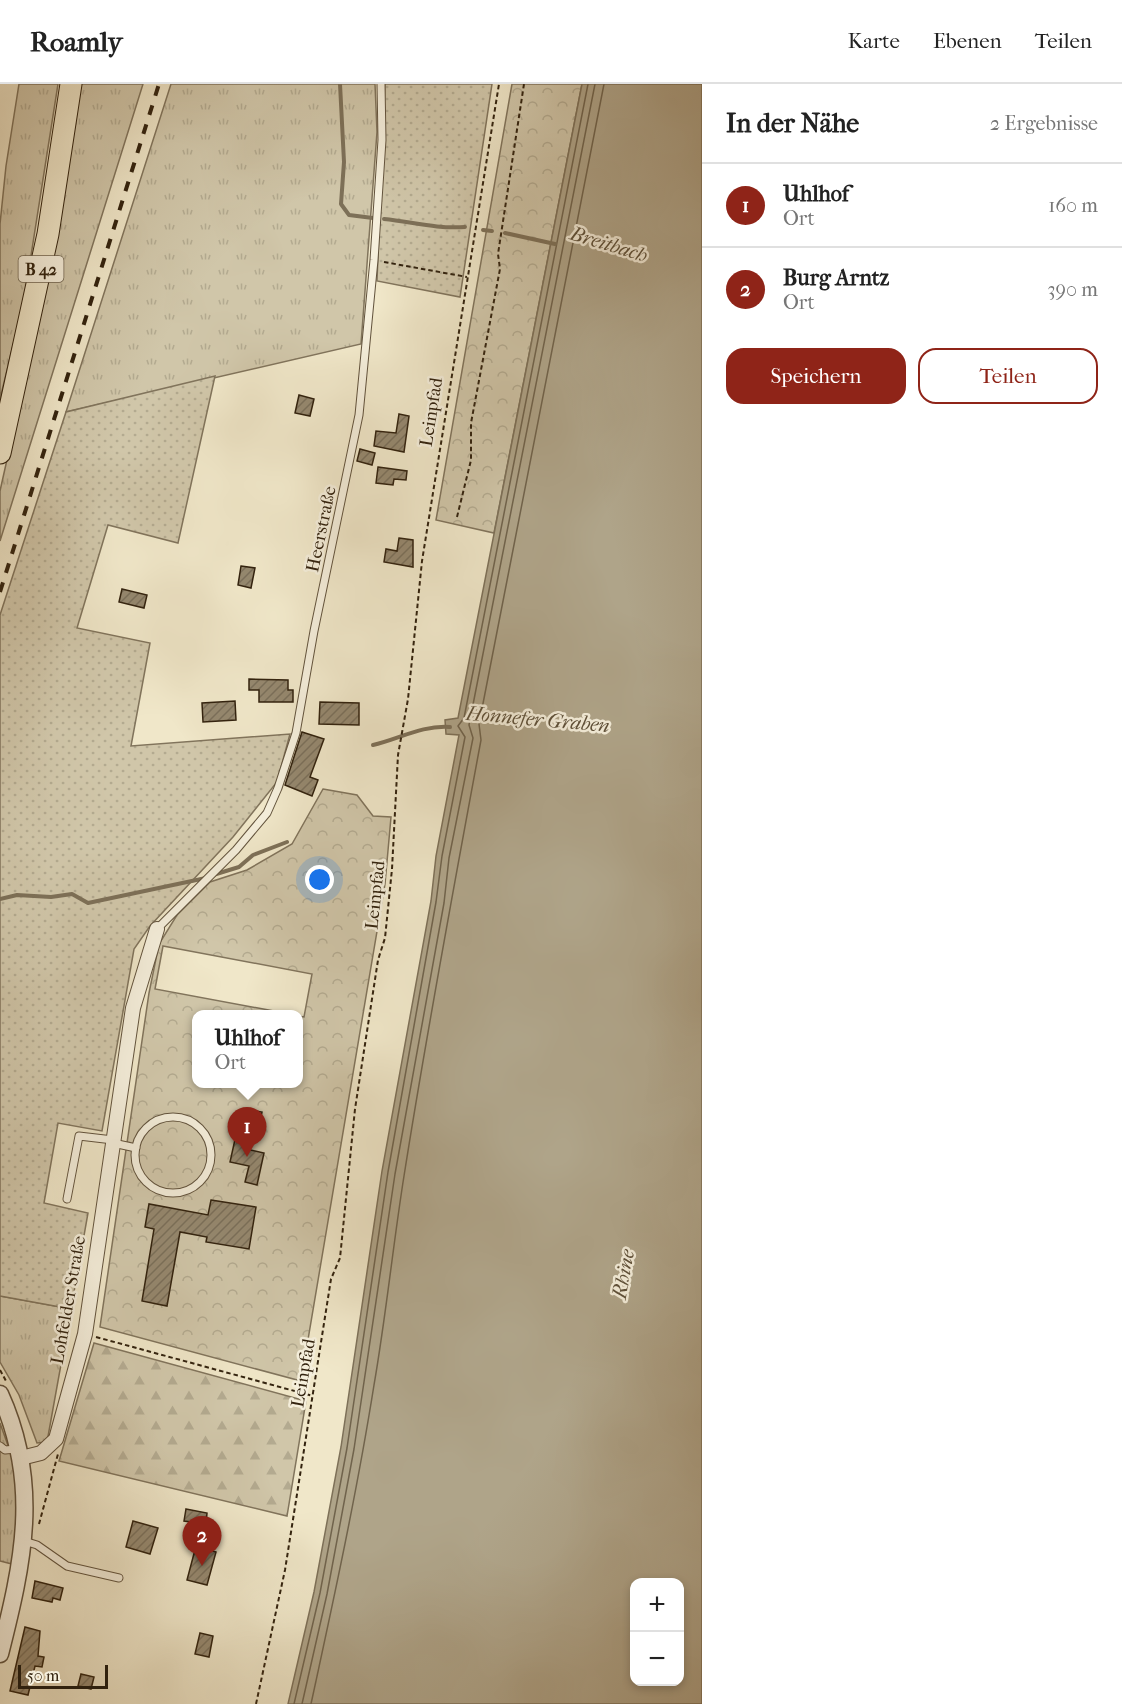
<!DOCTYPE html>
<html lang="de">
<meta charset="utf-8">
<style>
:root{--surface:#fff;--page:#f6f6f6;--text:#222;--muted:#767676;--line:#e0e0e0;--accent:#8f2418}
body{margin:0;font-family:"IM FELL French Canon",serif;background:var(--page);color:var(--text)}
.controls{position:absolute;right:18px;bottom:18px;display:grid;overflow:hidden;border-radius:12px;box-shadow:0 3px 9px #0003}
.controls button{width:54px;height:54px;display:grid;place-items:center;padding:0;border:0;border-bottom:2px solid var(--line);background:var(--surface);color:var(--text);font:30px sans-serif}
.scale{position:absolute;left:18px;bottom:15px;width:90px;box-sizing:border-box;padding-left:6px;border:3px solid #32220e;border-top:0;font-size:16px;line-height:21px;white-space:nowrap;color:#32220e;-webkit-text-stroke:4px #f5efdc;paint-order:stroke}
.you{position:absolute;left:320px;top:796px;width:21px;height:21px;margin:-15px;border:4px solid #fff;border-radius:50%;background:#1a73e8;box-shadow:0 0 0 9px #1a73e833}
.badge{display:grid;place-items:center;width:39px;height:39px;border-radius:50%;background:var(--accent);color:#fff;font-size:20px;font-weight:700}
.pin{position:absolute;translate:-50% -50px;filter:drop-shadow(0 2px 3px #0008)}
.pin::after{content:'';position:absolute;top:32px;width:21px;height:18px;background:inherit;clip-path:polygon(0 0,100% 0,50% 100%)}
.popup{position:absolute;left:192px;top:926px;width:111px;height:78px;box-sizing:border-box;display:grid;place-content:center;border-radius:12px;background:var(--surface);filter:drop-shadow(0 2px 4px #0005);font-size:20px;white-space:nowrap;color:var(--muted)}
.popup b{font-size:22px;color:var(--text)}
.popup::after{content:'';position:absolute;left:50%;top:100%;margin-left:-12px;border:12px solid transparent;border-top-color:var(--surface)}
.list{margin:0;padding:0;list-style:none}
h2{display:flex;justify-content:space-between;align-items:center;height:78px;margin:0;padding:0 24px;font-size:26px}
h2 small{font-size:20px;font-weight:400;color:var(--muted)}
.list li{display:grid;grid-template-columns:39px 1fr auto;gap:18px;align-items:center;box-sizing:border-box;height:84px;padding:0 24px;border-top:2px solid var(--line)}
.list b{display:block;font-size:22px;white-space:nowrap}
.list p{margin:0;font-size:20px;white-space:nowrap;color:var(--muted)}
.list em{font-size:20px;font-style:normal;color:var(--muted)}
.actions{display:flex;gap:12px;padding:18px 24px}
.actions a{flex:1;padding:14px 0;border:2px solid var(--accent);border-radius:18px;text-align:center;font-size:21px;color:var(--accent)}
.actions .main{background:var(--accent);color:#fff}
.map{position:relative;flex:none;width:702px;height:1620px;overflow:hidden}
header{display:flex;align-items:center;gap:36px;box-sizing:border-box;height:84px;padding:0 30px;background:var(--surface);border-bottom:2px solid var(--line)}
header strong{font-size:28px}
nav{display:flex;gap:33px;margin-inline-start:auto;font-size:21px}
main{display:flex}
aside{flex:1;background:var(--surface)}
.map>svg:first-child{display:block}
.grass{fill:url(#grass-tufts);stroke:#81745c;stroke-width:1.5}
.forest{fill:url(#forest-firs);stroke:#81745c;stroke-width:1.5}
.park{fill:url(#park-crowns);stroke:#81745c;stroke-width:1.5;fill-rule:evenodd}
.garden{fill:url(#garden-dots);stroke:#81745c;stroke-width:1.5}
.water{fill:#afa489;stroke:#7d7058;stroke-width:1.5;fill-rule:evenodd}
.lines{fill:none;stroke-linecap:round;stroke-linejoin:round}
.shore{stroke:#70634c;stroke-width:1.5}
.stream{stroke:#7d7058;stroke-width:4}
.building{fill:url(#building-hatch);stroke:#32220e;stroke-width:1.5}
.service-casing{stroke:#62533d;stroke-width:9}
.minor-casing{stroke:#62533d;stroke-width:16}
.tertiary-casing{stroke:#62533d;stroke-width:19}
.primary-casing{stroke:#32220e;stroke-width:23}
.path{stroke:#32220e;stroke-width:2;stroke-dasharray:4.5 3;stroke-linecap:butt}
.service{stroke:#f5efdc;stroke-width:7}
.minor{stroke:#f5efdc;stroke-width:14}
.tertiary{stroke:#f5efdc;stroke-width:16}
.primary{stroke:#f0e7c9;stroke-width:21}
.rail{stroke:#32220e;stroke-width:4;stroke-dasharray:10 10;stroke-linecap:butt}
.labels{text-anchor:middle;stroke-width:5;stroke-linejoin:round;paint-order:stroke}
.shield{fill:#f5efdc;stroke:#6c604c;stroke-width:1.5}
.shield-label{font-size:16px;font-weight:bold;fill:#32220e}
.street-label{font-size:18px;fill:#32220e;stroke:#f5efdc}
.water-label{font-size:20px;font-style:italic;fill:#5e5039;stroke:#f5efdc}
</style>
<header>
<strong>Roamly</strong>
<nav><a>Karte</a><a>Ebenen</a><a>Teilen</a></nav>
</header>
<main>
<div class="map">
<svg width="702" height="1620" viewBox="0 0 702 1620">
<defs>
<pattern id="grass-tufts" width="24" height="20" patternUnits="userSpaceOnUse" patternTransform="scale(1.5)"><rect width="24" height="20" fill="#d0c6a9"/><path d="M3 7l-1-3M5 7V3M7 7l1-3M15 17l-1-3M17 17v-4M19 17l1-3" fill="none" stroke="#b3aa90"/></pattern>
<pattern id="forest-firs" width="22" height="20" patternUnits="userSpaceOnUse" patternTransform="scale(1.5)"><rect width="22" height="20" fill="#d0c6a9"/><path d="M5 1l3.5 6h-7zM16 11l3.5 6h-7z" fill="#b3aa90"/></pattern>
<pattern id="park-crowns" width="20" height="18" patternUnits="userSpaceOnUse" patternTransform="scale(1.5)"><rect width="20" height="18" fill="#d0c6a9"/><path d="M2 6a3 3 0 1 1 6 0M12 15a3 3 0 1 1 6 0" fill="none" stroke="#b3aa90"/></pattern>
<pattern id="garden-dots" width="8" height="8" patternUnits="userSpaceOnUse" patternTransform="scale(1.5)"><rect width="8" height="8" fill="#d0c6a9"/><path d="M2 2h.1M6 6h.1" fill="none" stroke="#b3aa90" stroke-width="1.8" stroke-linecap="round"/></pattern>
<pattern id="building-hatch" width="6" height="6" patternUnits="userSpaceOnUse" patternTransform="scale(1.5)"><rect width="6" height="6" fill="#95886f"/><path d="M-1 1l2-2M0 6l6-6M5 7l2-2" fill="none" stroke="#7a6f5a"/></pattern>
</defs>
<rect width="100%" height="100%" fill="#f0e7c9"/>
<filter id="stains"><feTurbulence type="fractalNoise" baseFrequency=".00333" numOctaves="4"/><feColorMatrix values="0 0 0 0 .2 0 0 0 0 .09 0 0 0 0 .02 0 0 0 .5 -.17"/></filter>
<radialGradient id="worn" r=".72"><stop offset=".6" stop-color="#630" stop-opacity="0"/><stop offset="1" stop-color="#630" stop-opacity=".3"/></radialGradient>
<!-- grass -->
<g class="grass">
<path d="M19 0H58L24 216 0 315V140L6 82Z"/>
<path d="M81 0H143L0 457V407L58 147Z"/>
<path d="M171 0H375L377 48 361 260 66 328Z"/>
<path d="M0 1212 71 1225 47 1358 37 1359 19 1311 0 1278Z"/>
<path d="M0 1339 16 1384 18 1454 12 1480 0 1477Z"/>
</g>
<!-- forest -->
<path class="forest" d="M94 1259 306 1317 287 1432 59 1377Z"/>
<!-- park -->
<g class="park">
<path d="M512 0H582L494 449 436 436Z"/>
<path d="M323 705 357 711 373 732 391 733 385 800 301 1297 100 1243 149 909 159 860 177 831 210 798 247 786 292 760ZM163 862 312 890 304 933 298 932V1000H196V930H290L155 905Z"/>
</g>
<!-- garden -->
<g class="garden">
<path d="M385 0H492L460 213 377 197Z"/>
<path d="M215 292 178 459 108 441 77 544 150 559 131 662 290 650 277 698 233 753 150 842 134 865 102 1047 58 1039 44 1119 88 1129 71 1225 0 1212V531L66 328Z"/>
</g>
<!-- water -->
<path class="water" d="M582 0H702V1620H288L314 1508 341 1363 382 1087 431 817 436 772 459 651 446 650 445 636 458 634ZM634 1498H680V1598H634Z"/>
<g class="lines">
<!-- shore -->
<g class="shore">
<path d="M294 1620 320 1509 347 1364 388 1088 436 818 442 772 465 653 458 642 464 634 588 0"/>
<path d="M302 1620 327 1510 354 1365 395 1090 444 819 449 774 473 654 469 641 595 0"/>
<path d="M311 1620C334 1514 357 1408 374 1301 386 1232 393 1161 404 1092 427 946 454 801 481 656L479 640 604 0"/>
</g>
<!-- stream -->
<g class="stream">
<path d="M340 0 344 78 341 120 349 131 373 134"/>
<path d="M384 135C413 138 435 145 465 143"/>
<path d="M483 146 492 147"/>
<path d="M505 149 555 160"/>
<path d="M373 661C399 655 422 641 450 643"/>
<path d="M213 791 239 783 253 771 287 758"/>
<path d="M0 815 17 811 51 813 72 810 88 819 206 794"/>
</g>
</g>
<!-- building -->
<g class="building">
<path d="M299 311 314 315 310 332 295 329Z"/>
<path d="M399 330 409 332 404 368 374 362 376 347 396 349Z"/>
<path d="M360 365 375 369 372 381 357 377Z"/>
<path d="M378 383 407 387 406 396 394 395 393 401 376 399Z"/>
<path d="M399 454 413 456V483L384 478 386 465 397 467Z"/>
<path d="M241 482 255 484 251 504 238 501Z"/>
<path d="M122 505 147 511 144 524 119 518Z"/>
<path d="M249 595 288 596V606H293V618H259V606H249Z"/>
<path d="M235 617 236 636 203 638 202 619Z"/>
<path d="M320 618 359 619V641L319 640Z"/>
<path d="M302 648 324 655 310 693 318 696 312 712 285 701Z"/>
<path d="M249 1026 262 1028 260 1038 247 1036Z"/>
<path d="M236 1051 249 1054 246 1065 264 1069 257 1101 245 1098 249 1082 230 1078Z"/>
<path d="M211 1116 256 1123 249 1165 206 1158 207 1153 180 1148 167 1222 142 1217 154 1145 145 1143 149 1120 208 1131Z"/>
<path d="M186 1425 207 1429 206 1440 184 1437Z"/>
<path d="M133 1437 158 1444 150 1470 126 1463Z"/>
<path d="M196 1462 216 1468 207 1501 187 1496Z"/>
<path d="M35 1497 63 1504 60 1516 53 1514 52 1518 32 1514Z"/>
<path d="M25 1543 40 1547 38 1572 44 1573 42 1583 35 1582 28 1611 10 1607Z"/>
<path d="M200 1549 213 1552 209 1573 195 1570Z"/>
<path d="M81 1590 94 1593 91 1605 78 1602Z"/>
</g>
<g class="lines">
<defs>
<g id="service">
<path d="M157 845 236 766 267 729 278 704 296 649 314 547 359 331 374 176 382 56 381 0"/>
<circle cx="173" cy="1071" r="38"/>
<path d="M113 1059 136 1064"/>
<path d="M67 1115 79 1052 113 1056"/>
<path d="M0 1362 5 1366 16 1365"/>
<path d="M24 1457 37 1461 67 1482 119 1494"/>
</g>
<path id="minor" d="M21 1374 41 1369 56 1355 85 1250 133 924 157 845"/>
<path id="tertiary" d="M0 1310C41 1400 23 1479 0 1570"/>
<path id="primary" d="M0 369 48 150 71 0"/>
</defs>
<!-- service casing -->
<use href="#service" class="service-casing"/>
<!-- minor casing -->
<use href="#minor" class="minor-casing"/>
<!-- tertiary casing -->
<use href="#tertiary" class="tertiary-casing"/>
<!-- primary casing -->
<use href="#primary" class="primary-casing"/>
<!-- path -->
<g class="path">
<path d="M384 178 467 193"/>
<path d="M457 433 471 376V339L500 185 498 170 524 0"/>
<path d="M96 1253 313 1312"/>
<path d="M0 1286 6 1297"/>
<path d="M39 1440 58 1370"/>
<path d="M256 1620 285 1486 331 1195 340 1174 355 1025 378 876 385 854 392 785 398 671 408 615 422 477 499 0"/>
</g>
<!-- service -->
<use href="#service" class="service"/>
<!-- minor -->
<use href="#minor" class="minor"/>
<!-- tertiary -->
<use href="#tertiary" class="tertiary"/>
<!-- primary -->
<use href="#primary" class="primary"/>
<!-- rail -->
<path class="rail" d="M0 508 159 0"/>
</g>
<g class="labels">
<!-- shield labels -->
<rect class="shield" x="18.5" y="172" width="45" height="26" rx="4.5"/>
<g class="shield-label">
<text x="41" y="191">B 42</text>
</g>
<!-- street labels -->
<g class="street-label">
<text transform="translate(431 328) rotate(-81)" y="6">Leinpfad</text>
<text transform="translate(321 445) rotate(-78)" y="6">Heerstraße</text>
<text transform="translate(375 811) rotate(-84)" y="6">Leinpfad</text>
<text transform="translate(68 1216) rotate(-80)" y="6">Lohfelder Straße</text>
<text transform="translate(303 1289) rotate(-80)" y="6">Leinpfad</text>
</g>
<!-- water labels -->
<g class="water-label">
<text transform="translate(609 160) rotate(17)" y="7">Breitbach</text>
<text transform="translate(538 635) rotate(5)" y="7">Honnefer Graben</text>
<text transform="translate(623 1190) rotate(-80)" y="7">Rhine</text>
</g>
</g>
<rect width="100%" height="100%" filter="url(#stains)"/>
<rect width="100%" height="100%" fill="url(#worn)"/>
</svg>
<div class="controls">
<button>+</button>
<button>−</button>
</div>
<div class="scale">50 m</div>
<div class="you"></div>
<div class="pin badge" style="left:247px;top:1073px">1</div>
<div class="popup"><b>Uhlhof</b>Ort</div>
<div class="pin badge" style="left:202px;top:1482px">2</div>
</div>
<aside>
<h2>In der Nähe<small>2 Ergebnisse</small></h2>
<ul class="list">
<li><span class="badge">1</span><div><b>Uhlhof</b><p>Ort</p></div><em>160 m</em></li>
<li><span class="badge">2</span><div><b>Burg Arntz</b><p>Ort</p></div><em>390 m</em></li>
</ul>
<div class="actions"><a class="main">Speichern</a><a>Teilen</a></div>
</aside>
</main>
